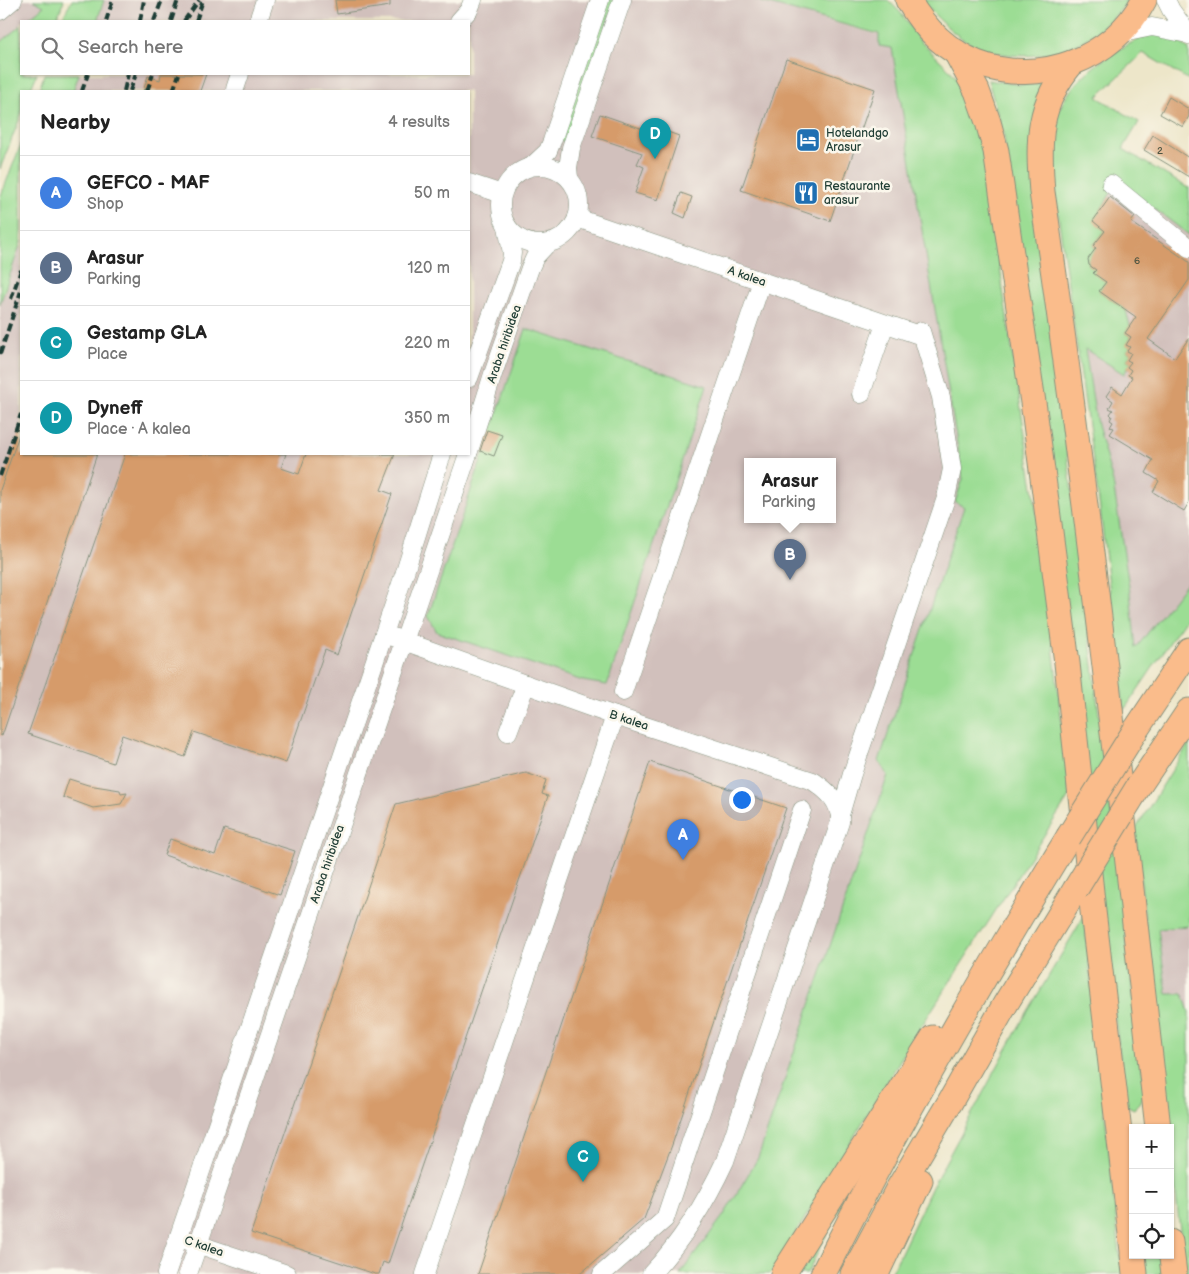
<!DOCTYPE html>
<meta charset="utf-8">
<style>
:root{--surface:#fff;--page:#f6f6f6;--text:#222;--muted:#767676;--line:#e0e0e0;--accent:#d93025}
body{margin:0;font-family:"Balsamiq Sans",sans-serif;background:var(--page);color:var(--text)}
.controls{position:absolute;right:15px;bottom:15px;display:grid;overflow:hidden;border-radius:0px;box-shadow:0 1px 4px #0004}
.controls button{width:45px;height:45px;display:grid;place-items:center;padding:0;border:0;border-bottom:1px solid var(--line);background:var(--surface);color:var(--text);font:25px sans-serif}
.you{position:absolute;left:741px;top:799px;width:18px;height:18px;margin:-12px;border:4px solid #fff;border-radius:50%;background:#1a73e8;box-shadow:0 0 0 8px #1a73e833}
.badge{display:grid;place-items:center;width:32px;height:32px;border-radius:50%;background:var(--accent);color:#fff;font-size:16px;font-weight:700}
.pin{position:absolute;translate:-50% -41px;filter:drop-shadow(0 1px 2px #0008)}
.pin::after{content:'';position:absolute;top:26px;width:18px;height:15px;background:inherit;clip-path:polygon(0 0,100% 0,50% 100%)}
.popup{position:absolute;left:744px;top:458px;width:92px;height:65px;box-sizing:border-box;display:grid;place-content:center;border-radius:0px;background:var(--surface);filter:drop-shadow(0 1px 4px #0005);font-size:16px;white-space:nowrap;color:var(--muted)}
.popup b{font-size:19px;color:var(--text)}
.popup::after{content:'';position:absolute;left:50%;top:100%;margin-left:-10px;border:10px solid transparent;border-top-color:var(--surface)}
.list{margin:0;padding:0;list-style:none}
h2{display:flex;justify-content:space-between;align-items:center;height:65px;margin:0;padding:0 20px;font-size:21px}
h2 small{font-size:16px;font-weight:400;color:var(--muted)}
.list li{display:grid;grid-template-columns:32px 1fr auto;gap:15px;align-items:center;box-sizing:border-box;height:75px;padding:0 20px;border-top:1px solid var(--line)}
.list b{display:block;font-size:19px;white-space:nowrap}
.list p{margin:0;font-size:16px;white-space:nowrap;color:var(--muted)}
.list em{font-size:16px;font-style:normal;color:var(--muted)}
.icon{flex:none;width:28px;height:28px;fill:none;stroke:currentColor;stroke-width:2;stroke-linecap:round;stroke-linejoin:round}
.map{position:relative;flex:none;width:1189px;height:1274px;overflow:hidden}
.search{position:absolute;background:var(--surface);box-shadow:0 1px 4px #0004;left:20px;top:20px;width:450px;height:55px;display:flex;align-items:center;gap:12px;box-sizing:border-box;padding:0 18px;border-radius:0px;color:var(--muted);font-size:19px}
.panel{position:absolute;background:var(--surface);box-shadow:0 1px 4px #0004;left:20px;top:90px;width:450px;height:365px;border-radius:0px}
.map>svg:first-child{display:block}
.industrial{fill:#d1c0bc;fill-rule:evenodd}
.green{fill:#9cdd94;stroke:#5e8d64}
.building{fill:#d69b6b}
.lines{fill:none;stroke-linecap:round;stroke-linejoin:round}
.minor-casing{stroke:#86927e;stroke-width:19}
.highway-casing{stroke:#86927e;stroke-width:27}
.minor{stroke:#fff;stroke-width:18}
.highway{stroke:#fabc8b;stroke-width:25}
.rail{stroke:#1f3d34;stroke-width:4;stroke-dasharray:8 4;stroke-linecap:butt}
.highway-bridge-casing{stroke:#86927e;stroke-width:27;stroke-linecap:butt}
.highway-bridge{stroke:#fabc8b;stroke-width:25}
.labels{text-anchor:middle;stroke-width:5;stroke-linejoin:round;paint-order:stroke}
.number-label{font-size:10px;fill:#4d5442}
.poi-label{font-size:12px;fill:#1f3d34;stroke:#fbf7ec;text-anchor:start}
.street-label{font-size:12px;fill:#1f3d34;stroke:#fbf7ec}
</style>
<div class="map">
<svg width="1189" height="1274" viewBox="0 0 1189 1274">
<rect width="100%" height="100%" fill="#fbf7ec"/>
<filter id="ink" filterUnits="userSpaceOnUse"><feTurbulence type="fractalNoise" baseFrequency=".02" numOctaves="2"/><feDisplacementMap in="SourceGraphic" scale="10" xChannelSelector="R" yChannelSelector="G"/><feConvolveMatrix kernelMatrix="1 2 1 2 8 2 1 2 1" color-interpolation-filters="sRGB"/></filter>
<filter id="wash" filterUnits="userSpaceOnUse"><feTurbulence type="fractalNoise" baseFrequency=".0096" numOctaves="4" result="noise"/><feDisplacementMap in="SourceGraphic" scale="20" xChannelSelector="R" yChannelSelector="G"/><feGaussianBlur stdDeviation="1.12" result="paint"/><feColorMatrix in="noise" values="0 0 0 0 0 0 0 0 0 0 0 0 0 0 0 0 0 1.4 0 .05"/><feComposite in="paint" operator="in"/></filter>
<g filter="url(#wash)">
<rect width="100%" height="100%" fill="#ede6c9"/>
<!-- industrial -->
<g class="industrial">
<path d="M0 0H33L44 6 41 21H21V71L0 124Z"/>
<path d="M104 0H755L879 35V46L892 47 963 479 955 502 964 506 880 761 888 775 758 1158 724 1215 680 1274H0V304L21 242V454H469V91H73L79 74H469V21H97ZM748 461H832V519H748Z"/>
<path d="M1118 181 1189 235V580L1136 648 1130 593 1113 482 1097 425 1085 348 1124 374 1131 362 1127 360 1125 333 1099 291 1088 259 1095 249 1093 246V221Z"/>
<path d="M1189 926V1012L1183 994H1167L1158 928Z"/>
</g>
<!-- green -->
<g class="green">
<path d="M33 0H64L56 21H26L44 6Z"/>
<path d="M72 0H104L97 21H61Z"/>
<path d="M607 0H615L566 142 559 140Z"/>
<path d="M755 0H888L900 12 921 42 948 68 964 87 978 120 986 157 1003 290 1041 541 1070 795 908 1047 773 1271 770 1274H680L724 1215 758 1158 888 775 879 761 964 507 955 502 963 479 892 48 879 46V34Z"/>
<path d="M923 0H1127C1122 10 1115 16 1107 23 1075 54 1029 63 986 50 961 43 943 23 925 5Z"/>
<path d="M21 25V74H37L30 91H21V115L0 169V43Z"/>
<path d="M1153 33 1170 36 1189 49V80L1143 53 1097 97 1139 122 1123 149 1188 188 1189 187V235L1118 181 1094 221 1105 231 1093 246 1096 248 1088 259 1089 265 1096 270 1094 273 1106 282 1099 291 1126 310 1130 326 1125 333 1131 337 1127 345 1130 347 1127 351 1131 353 1127 360 1131 362 1124 374 1085 349 1097 425 1113 482 1130 593 1136 648 1189 580V614L1124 710 1100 509 1053 179C1052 156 1049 130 1059 110 1076 72 1117 48 1153 33Z"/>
<path d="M44 74H79L73 91H39Z"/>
<path d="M988 80 1022 85 1044 83 1045 271 1145 1093 1140 1103 1134 1109 1126 1105 1004 137Z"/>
<path d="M21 144V242L0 304V198Z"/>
<path d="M526 329 707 386 607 685 583 681 437 632 428 616Z"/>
<path d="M1189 743V926L1158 929 1167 994H1183L1189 1012V1274H1185L1170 1143V1128H1168L1135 830Z"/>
<path d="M1084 916 1122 1274H891L932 1187 1021 1023Z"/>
<path d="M853 1182 807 1274H795Z"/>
<path d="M1141 1255H1163L1165 1274H1144Z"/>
</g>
<g id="blocks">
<!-- building -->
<g class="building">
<path d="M335 0H390V6L337 14Z"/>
<path d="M786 59 875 89 830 221 741 190Z"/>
<path d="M161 74H206L200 91H143L148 76 160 80Z"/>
<path d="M1169 97 1189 109V116L1183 127 1160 114Z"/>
<path d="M600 114 649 131 651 126 679 136 658 200 635 193 644 167 637 164 642 153 592 136Z"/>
<path d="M1153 135 1189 158V177L1144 150Z"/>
<path d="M681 193 692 197 685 218 674 213Z"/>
<path d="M1110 197 1135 217 1131 222 1189 262V280L1148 339 1175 358 1189 338V502L1184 511 1153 492 1159 481 1146 473 1153 460 1110 434 1114 428 1110 427 1113 422 1110 420 1112 416 1110 414 1113 410 1109 408 1113 401 1106 396 1112 387 1122 394 1132 377 1128 375 1131 370 1127 367 1131 362 1127 360 1131 353 1127 351 1130 347 1126 345 1131 337 1125 333 1136 317 1099 291 1106 282 1093 273 1096 270 1089 265 1088 259 1096 248 1093 246 1105 231 1093 221Z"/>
<path d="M487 430 502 435 494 456 480 451Z"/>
<path d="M20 432 21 433V454H97L2 736 0 735V490Z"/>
<path d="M125 454H286L281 468 299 474 306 454H395L381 490 392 494 337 655 325 650 286 763 194 732 185 757 122 735 113 763 28 734Z"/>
<path d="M650 762 786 808 672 1145 644 1219 580 1274H478Z"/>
<path d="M526 773 546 780 542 794 548 796 388 1264 383 1262 379 1274H375L251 1233 396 804Z"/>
<path d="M69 779 88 785 120 790 121 794 127 793 121 804 93 808 63 797Z"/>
<path d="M224 829 295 851 280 895 164 855 170 839 215 855Z"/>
</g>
</g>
</g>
<g filter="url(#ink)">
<use href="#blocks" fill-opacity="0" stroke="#86927e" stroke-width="1"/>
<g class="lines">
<defs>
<g id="minor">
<path d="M1166 0 1171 10 1189 35"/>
<path d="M0 11 13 0"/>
<path d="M258 21 265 0"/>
<path d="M459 21 469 10 473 0"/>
<path d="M1118 34 1152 27 1188 34"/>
<path d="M235 89 240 74"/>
<circle cx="540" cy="205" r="39"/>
<path d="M532 166 548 151 552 141 600 0"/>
<path d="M569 178 568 168 571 148 622 0"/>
<path d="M469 183 502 194"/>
<path d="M1111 184 1189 248"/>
<path d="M577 218 916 334"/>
<path d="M469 378 511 261 512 253 507 226"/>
<path d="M861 394 885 324"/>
<path d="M469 451 493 374 530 268 535 257 548 243"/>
<path d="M384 634 615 716 813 781C828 791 841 803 840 822L725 1161C706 1202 682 1241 651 1274"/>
<path d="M623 692 762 281"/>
<path d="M508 732 526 684"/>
<path d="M840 815 852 774 946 498 952 469 941 397 921 331"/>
<path d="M188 1241 287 1274"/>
<path d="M166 1274 405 572 442 454"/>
<path d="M188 1274 468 454"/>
<path d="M425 1274 615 716"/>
<path d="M602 1274 665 1219 802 810"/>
</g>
<g id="highway">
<path d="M908 0C924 28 947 51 977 63 1039 87 1114 59 1144 0"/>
<path d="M956 52 977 91 988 122 996 151 1004 206 1035 416 1067 663 1093 911 1133 1251"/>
<path d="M1072 63C1037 104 1038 141 1042 192 1088 503 1123 815 1158 1128"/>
<path d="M1135 731 1189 650"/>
<path d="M1140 784 1189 711"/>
<path d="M1170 1242 1174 1274"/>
<path d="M1133 1255 1135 1274"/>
<path d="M783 1274 933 1038"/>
<path d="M823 1274C897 1125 981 980 1068 838"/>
<path d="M853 1274 897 1191 950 1102 1006 1003 1075 890"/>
<path d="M876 1274 920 1181"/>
</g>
</defs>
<!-- minor casing -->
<use href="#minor" class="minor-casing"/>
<!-- highway casing -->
<use href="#highway" class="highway-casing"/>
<!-- minor -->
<use href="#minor" class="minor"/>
<!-- highway -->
<use href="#highway" class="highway"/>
<!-- rail -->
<g class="rail">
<path d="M106 21 113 0"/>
<path d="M140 21 144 0"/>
<path d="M154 21 162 0"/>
<path d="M171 21 178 0"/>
<path d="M184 21 199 0"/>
<path d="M196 21 203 0"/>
<path d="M82 91 88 74"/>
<path d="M124 91 128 74"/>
<path d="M130 91 136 74"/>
<path d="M147 91 153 74"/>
<path d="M173 91 179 74"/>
<path d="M11 299 21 270"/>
<path d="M0 354 21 291"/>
<path d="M0 476 21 414"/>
</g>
<defs>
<g id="highway-bridge">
<path d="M1068 838 1135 731"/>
<path d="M1075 890 1140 784"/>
</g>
</defs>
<!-- highway-bridge casing -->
<use href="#highway-bridge" class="highway-bridge-casing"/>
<!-- highway-bridge -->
<use href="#highway-bridge" class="highway-bridge"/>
</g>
</g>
<!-- icons -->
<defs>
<symbol id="hotel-square" viewBox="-11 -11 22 22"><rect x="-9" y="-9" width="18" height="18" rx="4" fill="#1f6fb2" stroke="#fbf7ec"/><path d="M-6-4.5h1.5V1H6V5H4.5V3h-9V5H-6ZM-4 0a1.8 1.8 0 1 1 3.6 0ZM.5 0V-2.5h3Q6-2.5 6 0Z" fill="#fff"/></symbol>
<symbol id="restaurant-square" viewBox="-11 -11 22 22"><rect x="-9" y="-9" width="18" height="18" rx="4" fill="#1f6fb2" stroke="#fbf7ec"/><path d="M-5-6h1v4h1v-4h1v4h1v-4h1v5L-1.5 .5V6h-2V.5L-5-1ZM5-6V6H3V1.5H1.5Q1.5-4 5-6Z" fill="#fff"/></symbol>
</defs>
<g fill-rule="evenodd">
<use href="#hotel-square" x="794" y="126" width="28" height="28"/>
<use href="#restaurant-square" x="792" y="179" width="28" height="28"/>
</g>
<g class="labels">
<!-- number labels -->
<g class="number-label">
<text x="1160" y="154">2</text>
<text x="1137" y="264">6</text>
</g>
<!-- poi labels -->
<g class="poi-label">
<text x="826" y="137">Hotelandgo<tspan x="826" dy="14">Arasur</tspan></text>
<text x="824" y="190">Restaurante<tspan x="824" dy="14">arasur</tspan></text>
</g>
<!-- street labels -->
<g class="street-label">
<text transform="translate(747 276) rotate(19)" y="4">A kalea</text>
<text transform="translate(504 344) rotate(-71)" y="4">Araba hiribidea</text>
<text transform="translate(629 720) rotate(18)" y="4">B kalea</text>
<text transform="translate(327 864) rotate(-71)" y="4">Araba hiribidea</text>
<text transform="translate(204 1246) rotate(19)" y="4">C kalea</text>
</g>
</g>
</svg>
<div class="controls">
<button>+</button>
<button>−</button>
<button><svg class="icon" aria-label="locate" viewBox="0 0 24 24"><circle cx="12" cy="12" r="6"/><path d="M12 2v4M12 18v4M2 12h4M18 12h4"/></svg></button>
</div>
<div class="you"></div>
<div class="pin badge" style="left:683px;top:860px;background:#3f7fe0">A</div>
<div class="pin badge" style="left:790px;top:580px;background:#5c6f8a">B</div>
<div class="popup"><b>Arasur</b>Parking</div>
<div class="pin badge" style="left:583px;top:1182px;background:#0f9aa8">C</div>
<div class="pin badge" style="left:655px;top:159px;background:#0f9aa8">D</div>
<div class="search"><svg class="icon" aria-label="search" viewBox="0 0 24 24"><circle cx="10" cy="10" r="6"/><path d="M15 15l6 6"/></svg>Search here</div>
<section class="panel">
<h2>Nearby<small>4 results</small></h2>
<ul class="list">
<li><span class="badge" style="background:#3f7fe0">A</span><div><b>GEFCO - MAF</b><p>Shop</p></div><em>50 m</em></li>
<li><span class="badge" style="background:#5c6f8a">B</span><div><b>Arasur</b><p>Parking</p></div><em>120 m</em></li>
<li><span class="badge" style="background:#0f9aa8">C</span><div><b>Gestamp GLA</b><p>Place</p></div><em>220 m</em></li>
<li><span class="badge" style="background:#0f9aa8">D</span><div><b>Dyneff</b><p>Place · A kalea</p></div><em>350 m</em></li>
</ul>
</section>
</div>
